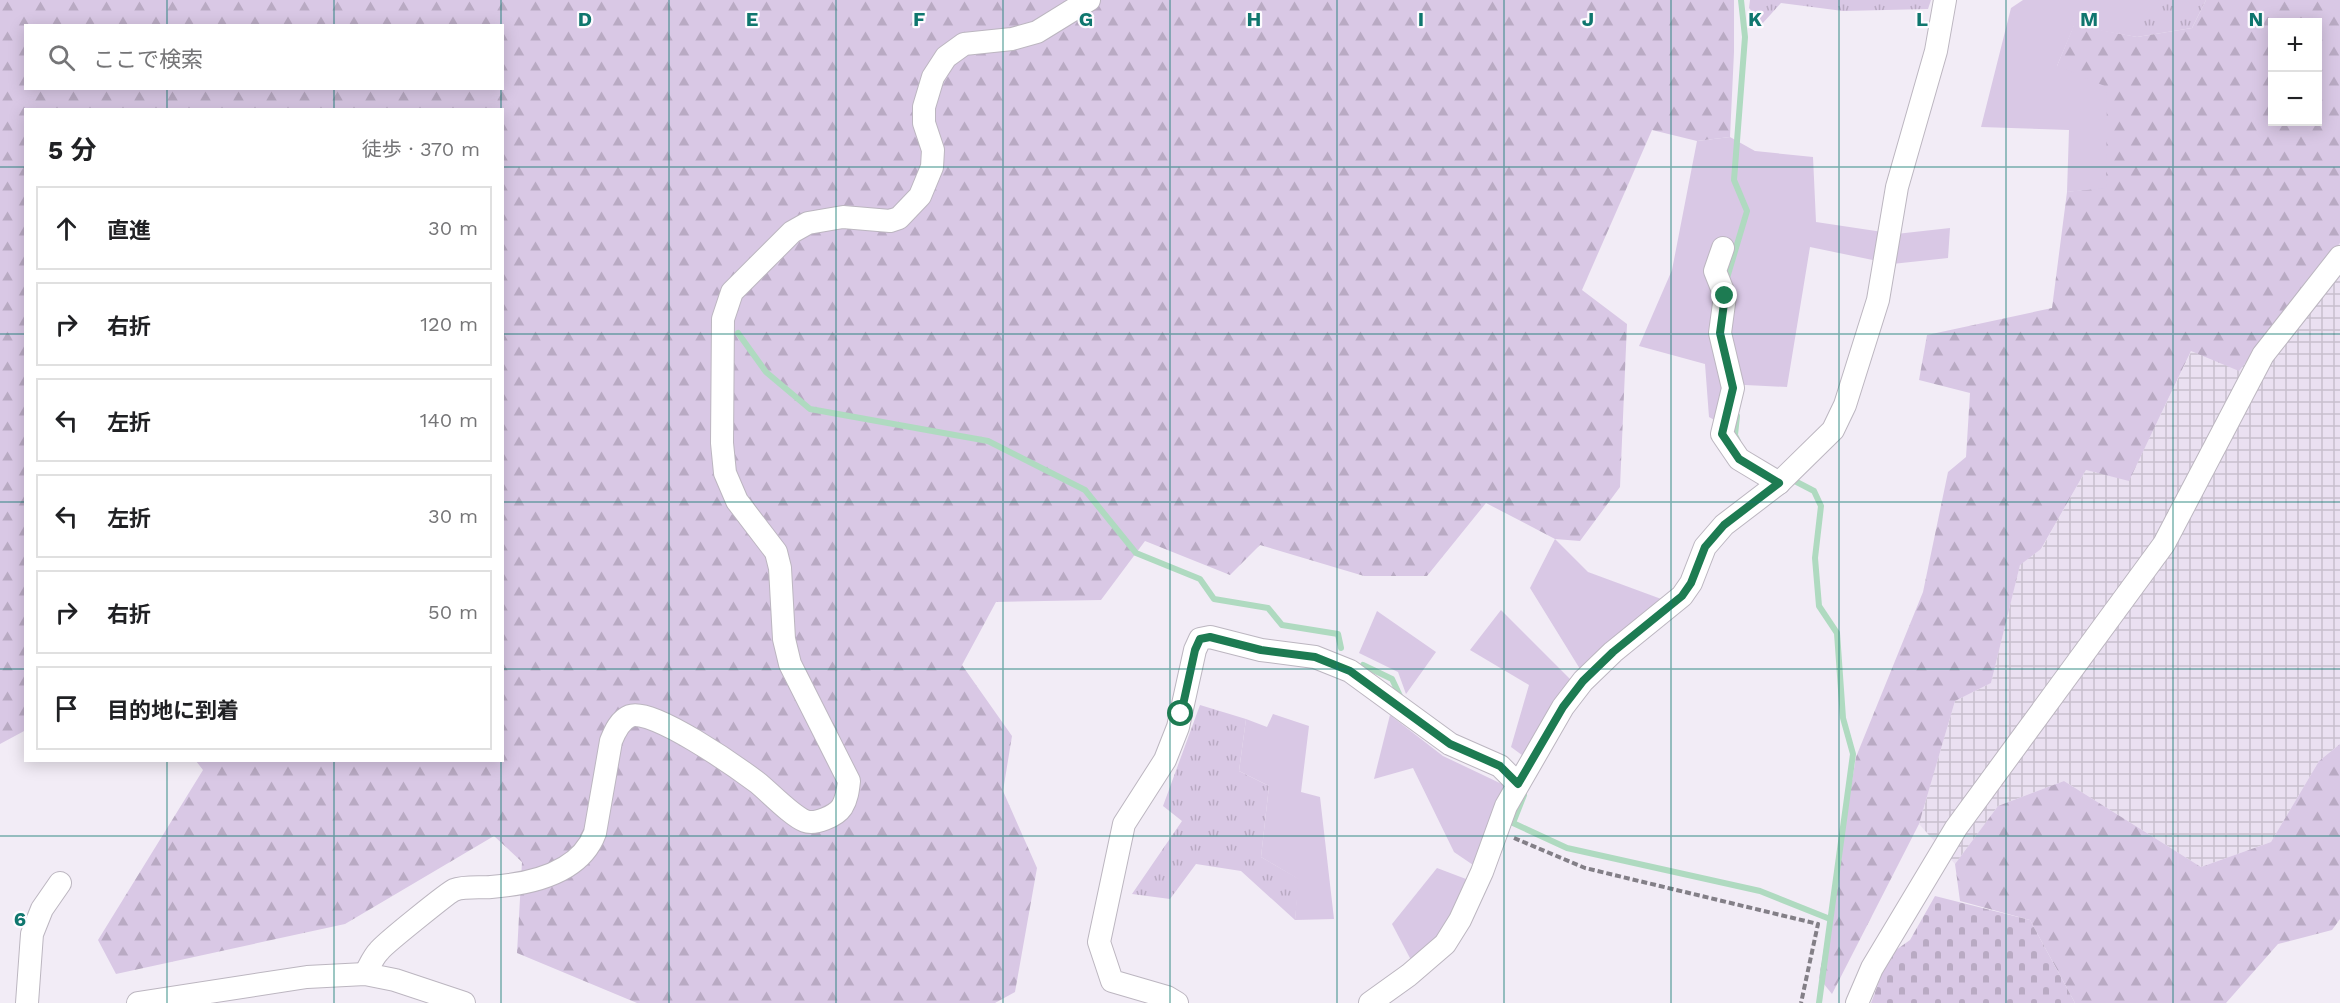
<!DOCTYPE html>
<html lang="ja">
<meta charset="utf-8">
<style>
:root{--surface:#fff;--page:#f2f2f2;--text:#202124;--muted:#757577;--line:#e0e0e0}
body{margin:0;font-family:"Work Sans","Noto Sans JP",sans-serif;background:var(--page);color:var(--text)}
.controls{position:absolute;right:18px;top:18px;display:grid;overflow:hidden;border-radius:0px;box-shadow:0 3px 15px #0003}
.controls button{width:54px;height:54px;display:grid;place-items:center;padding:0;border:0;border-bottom:2px solid var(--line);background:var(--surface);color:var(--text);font:30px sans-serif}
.stop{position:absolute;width:18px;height:18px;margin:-14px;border:4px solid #1d7b52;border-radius:50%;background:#fff}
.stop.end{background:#1d7b52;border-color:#fff;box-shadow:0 2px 6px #0008}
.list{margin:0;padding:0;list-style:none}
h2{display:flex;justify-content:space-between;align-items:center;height:78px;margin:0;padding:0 24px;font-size:26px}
h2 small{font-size:20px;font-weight:400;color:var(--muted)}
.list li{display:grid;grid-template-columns:39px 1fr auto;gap:18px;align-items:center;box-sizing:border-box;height:84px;margin:0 12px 12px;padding:0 12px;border:2px solid var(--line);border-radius:0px}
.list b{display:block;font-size:22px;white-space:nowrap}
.list em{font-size:20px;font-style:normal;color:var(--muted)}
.icon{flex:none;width:33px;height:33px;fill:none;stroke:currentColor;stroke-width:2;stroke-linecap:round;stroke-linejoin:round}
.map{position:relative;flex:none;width:2340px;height:1003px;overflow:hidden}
.search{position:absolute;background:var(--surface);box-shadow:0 3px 15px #0003;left:24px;top:24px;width:480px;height:66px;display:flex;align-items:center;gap:15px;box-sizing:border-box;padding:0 21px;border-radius:0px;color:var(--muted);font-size:22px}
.panel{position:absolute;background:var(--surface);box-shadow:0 3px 15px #0003;left:24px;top:108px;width:480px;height:654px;border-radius:0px}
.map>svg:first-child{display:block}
.industrial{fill:url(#industrial-grid)}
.grass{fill:url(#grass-tufts)}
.forest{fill:url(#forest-firs);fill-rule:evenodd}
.cemetery{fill:url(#cemetery-stones)}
.garden{fill:#d9c8e5}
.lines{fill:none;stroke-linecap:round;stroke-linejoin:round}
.stream{stroke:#afdac0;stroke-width:6}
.minor-casing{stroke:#bcb6c0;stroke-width:24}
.path{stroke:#837f87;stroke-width:4;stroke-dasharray:6 3;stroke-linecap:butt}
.minor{stroke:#fff;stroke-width:22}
.route{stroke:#1d7b52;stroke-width:8}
.grid{fill:none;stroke:#0f766e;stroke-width:1.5;stroke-opacity:0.55}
.grid-label{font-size:20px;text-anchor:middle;font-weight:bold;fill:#0f766e;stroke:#fdfbff;stroke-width:4.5;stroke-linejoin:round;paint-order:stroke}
</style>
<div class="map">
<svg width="2340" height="1003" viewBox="0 0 2340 1003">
<defs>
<pattern id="industrial-grid" width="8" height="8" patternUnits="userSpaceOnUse" patternTransform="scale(1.5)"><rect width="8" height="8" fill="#eae0f1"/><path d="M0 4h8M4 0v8" fill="none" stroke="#c8bfcd"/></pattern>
<pattern id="grass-tufts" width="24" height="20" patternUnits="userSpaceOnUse" patternTransform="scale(1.5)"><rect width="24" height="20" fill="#d9c8e5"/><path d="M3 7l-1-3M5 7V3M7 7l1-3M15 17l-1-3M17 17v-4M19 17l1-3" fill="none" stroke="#b9aac3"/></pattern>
<pattern id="forest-firs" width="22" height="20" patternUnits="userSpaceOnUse" patternTransform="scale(1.5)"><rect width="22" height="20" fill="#d9c8e5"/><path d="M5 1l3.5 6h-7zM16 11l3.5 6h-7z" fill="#b9aac3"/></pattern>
<pattern id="cemetery-stones" width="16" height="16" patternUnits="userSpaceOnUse" patternTransform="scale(1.5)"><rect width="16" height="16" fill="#d9c8e5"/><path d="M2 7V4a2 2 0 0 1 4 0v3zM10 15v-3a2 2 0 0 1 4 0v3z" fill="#b9aac3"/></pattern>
</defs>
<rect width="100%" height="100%" fill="#f2ecf6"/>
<!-- industrial -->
<path class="industrial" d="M2340 243V744L2319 761 2271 842 2201 867 2064 781 1998 806 1955 864 1919 824 1955 701 1991 683 2020 564 2042 548 2086 470 2129 480 2192 350 2239 370Z"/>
<!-- grass -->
<g class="grass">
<path d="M1750 0H1931L1928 9 1843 11 1781 3 1762 24 1749 8Z"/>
<path d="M2137 0H2206L2192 28 2137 37Z"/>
<path d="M1200 705 1246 719 1239 771 1269 786 1261 857 1299 879 1295 920 1241 871 1196 864 1170 899 1132 894 1182 821 1163 806Z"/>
</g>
<!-- forest -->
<g class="forest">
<path d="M0 0H1734V52L1730 137 1697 141 1652 130 1582 290 1627 324 1620 487 1580 541 1555 539 1486 503 1427 576H1364L1260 545 1230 575 1145 541 1101 600 996 602 962 665 1012 736 1003 791 1037 868 1015 992 995 1003H637L517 953 522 862 494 836 345 924 116 974 98 940 203 770 196 761 502 760V110H26V730L0 744ZM26 26H502V88H26Z"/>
<path d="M2206 0H2340V243L2239 371 2191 351 2129 481 2086 470 2041 549 2020 565 1991 683 1955 701 1919 824 1832 994 1819 978 1856 757 1923 592 1948 472 1966 457 1970 393 1919 380 1927 335 2052 308 2067 192 2106 187 2057 66 2074 25 2137 37 2192 28ZM2272 22H2318V122H2272Z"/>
<path d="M2340 744V919L2332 930 2278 944 2226 1003H2075L2030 920 1960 901 1955 864 1998 806 2064 781 2201 867 2271 842 2319 761Z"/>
</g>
<!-- cemetery -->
<path class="cemetery" d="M1935 896 2030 920 2075 1003H1871L1889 955 1910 940Z"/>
<!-- garden -->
<g class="garden">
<path d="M2023 0H2137V37L2074 26 2057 66 2107 87 2106 188 2067 192 2069 130 1981 127 2011 8Z"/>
<path d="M1730 137 1755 151 1813 157 1816 222 1896 234 1950 228 1948 258 1892 264 1810 247 1787 387 1726 384 1718 422 1709 417 1705 364 1639 346 1672 270 1697 141Z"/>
<path d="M1555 539 1588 572 1664 600 1580 669 1530 588Z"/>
<path d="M1501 610 1570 679 1526 758 1511 747 1529 685 1470 650Z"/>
<path d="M1377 611 1436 652 1406 694 1398 672 1359 653Z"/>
<path d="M1273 714 1309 726 1301 792 1320 797 1334 919 1295 920 1298 879 1261 857 1269 786 1239 771 1246 719 1267 727Z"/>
<path d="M1390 715 1443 756 1504 785 1476 867 1454 852 1413 768 1374 779Z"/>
<path d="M1437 868 1466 879 1444 931 1411 960 1392 924Z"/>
</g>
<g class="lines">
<!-- stream -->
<g class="stream">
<path d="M1727 278 1747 211 1734 180 1745 37 1741 0"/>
<path d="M738 333 766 372 810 409 988 441 1085 490 1136 553 1200 579 1214 599 1268 608 1282 625 1338 634 1341 648"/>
<path d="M1737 416 1735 435 1738 441"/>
<path d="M1791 479 1814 491 1821 506 1815 558 1819 606 1837 633 1843 718 1853 754 1819 1003"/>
<path d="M1363 665 1392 679 1400 696"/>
<path d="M1524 795 1513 823 1567 848 1760 891 1830 919"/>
</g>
<defs>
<g id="minor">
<path d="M1723 248 1715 271 1725 296 1720 333 1733 388 1722 434 1739 459 1779 483"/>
<path d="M365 974C369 967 373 957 379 951 384 944 449 892 454 890 464 886 480 888 491 887 530 884 580 873 595 833L611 741C615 731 620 720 630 716 652 707 738 768 758 783 769 792 792 816 805 821 815 825 836 816 842 807 847 799 848 790 849 781L790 664 784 639 780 568 776 552 737 501 725 473 722 443 723 319 732 292 792 232 808 223 843 217 890 221 899 218 920 196 932 167 933 150 924 123V107L933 77 946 57 964 44 1012 39 1037 32 1089 0"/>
<path d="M27 1003 32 934 42 909 60 883"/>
<path d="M138 1003 307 977 365 974 395 980 464 1003"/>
<path d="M1177 1003 1167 997 1112 981 1099 942 1124 824 1165 760 1178 727 1195 650 1200 639 1210 637 1261 650 1315 657 1350 671 1450 744 1500 766 1518 784"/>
<path d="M1370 1003 1409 975 1445 944 1460 920 1482 872 1506 806 1563 707 1583 681 1613 652 1682 596 1691 583 1705 547 1724 525 1779 483 1833 430 1845 405 1878 300 1897 187 1936 51 1945 0"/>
<path d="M1857 1003 1872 968 1956 828 2164 544 2263 355 2340 257"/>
</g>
</defs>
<!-- minor casing -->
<use href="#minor" class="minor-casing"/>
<!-- path -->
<path class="path" d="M1514 838 1585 868 1818 924 1801 1003"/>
<!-- minor -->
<use href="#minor" class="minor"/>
</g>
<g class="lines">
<!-- route -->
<path class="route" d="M1181 714 1195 650 1200 639 1210 637 1261 650 1315 657 1350 671 1450 744 1500 766 1518 784 1563 707 1583 681 1613 652 1682 596 1691 583 1705 547 1724 525 1779 483 1739 459 1722 434 1733 388 1720 333 1725 296"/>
</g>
<!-- grid -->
<path class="grid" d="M167 0V26M334 0V26M501 0V26M669 0V1003M836 0V1003M1003 0V1003M1170 0V1003M1337 0V1003M1504 0V1003M1671 0V1003M1839 0V1003M2006 0V1003M2173 0V1003M167 88V110M334 88V110M501 88V110M0 167H26M502 167H2340M0 334H26M502 334H2340M0 502H26M502 502H2340M0 669H26M502 669H2340M167 760V1003M334 760V1003M501 760V1003M0 836H2340"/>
<g class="grid-label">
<text x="585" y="26">D</text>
<text x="752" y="26">E</text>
<text x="919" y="26">F</text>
<text x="1086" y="26">G</text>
<text x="1254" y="26">H</text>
<text x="1421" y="26">I</text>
<text x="1588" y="26">J</text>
<text x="1755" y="26">K</text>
<text x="1922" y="26">L</text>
<text x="2089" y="26">M</text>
<text x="2256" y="26">N</text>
<text x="20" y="926">6</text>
</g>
</svg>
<div class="controls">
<button>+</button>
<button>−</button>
</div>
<div class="stop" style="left:1181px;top:714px"></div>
<div class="stop end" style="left:1725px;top:296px"></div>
<div class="search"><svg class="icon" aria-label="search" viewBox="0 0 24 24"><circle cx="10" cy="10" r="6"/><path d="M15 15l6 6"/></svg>ここで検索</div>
<section class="panel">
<h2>5 分<small>徒歩 · 370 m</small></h2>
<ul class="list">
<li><svg class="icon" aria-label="ahead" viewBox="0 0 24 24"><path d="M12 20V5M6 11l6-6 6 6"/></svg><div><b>直進</b></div><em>30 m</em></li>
<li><svg class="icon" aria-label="right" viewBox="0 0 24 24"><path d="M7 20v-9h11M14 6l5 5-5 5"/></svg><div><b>右折</b></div><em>120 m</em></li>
<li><svg class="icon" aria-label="left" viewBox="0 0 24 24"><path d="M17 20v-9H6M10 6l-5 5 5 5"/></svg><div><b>左折</b></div><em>140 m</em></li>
<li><svg class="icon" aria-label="left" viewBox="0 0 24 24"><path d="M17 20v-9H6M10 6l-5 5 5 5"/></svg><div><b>左折</b></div><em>30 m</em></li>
<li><svg class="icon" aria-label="right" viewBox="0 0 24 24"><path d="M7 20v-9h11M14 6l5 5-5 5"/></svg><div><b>右折</b></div><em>50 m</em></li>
<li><svg class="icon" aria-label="arrive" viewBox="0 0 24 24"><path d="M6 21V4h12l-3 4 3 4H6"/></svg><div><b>目的地に到着</b></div></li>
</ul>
</section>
</div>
